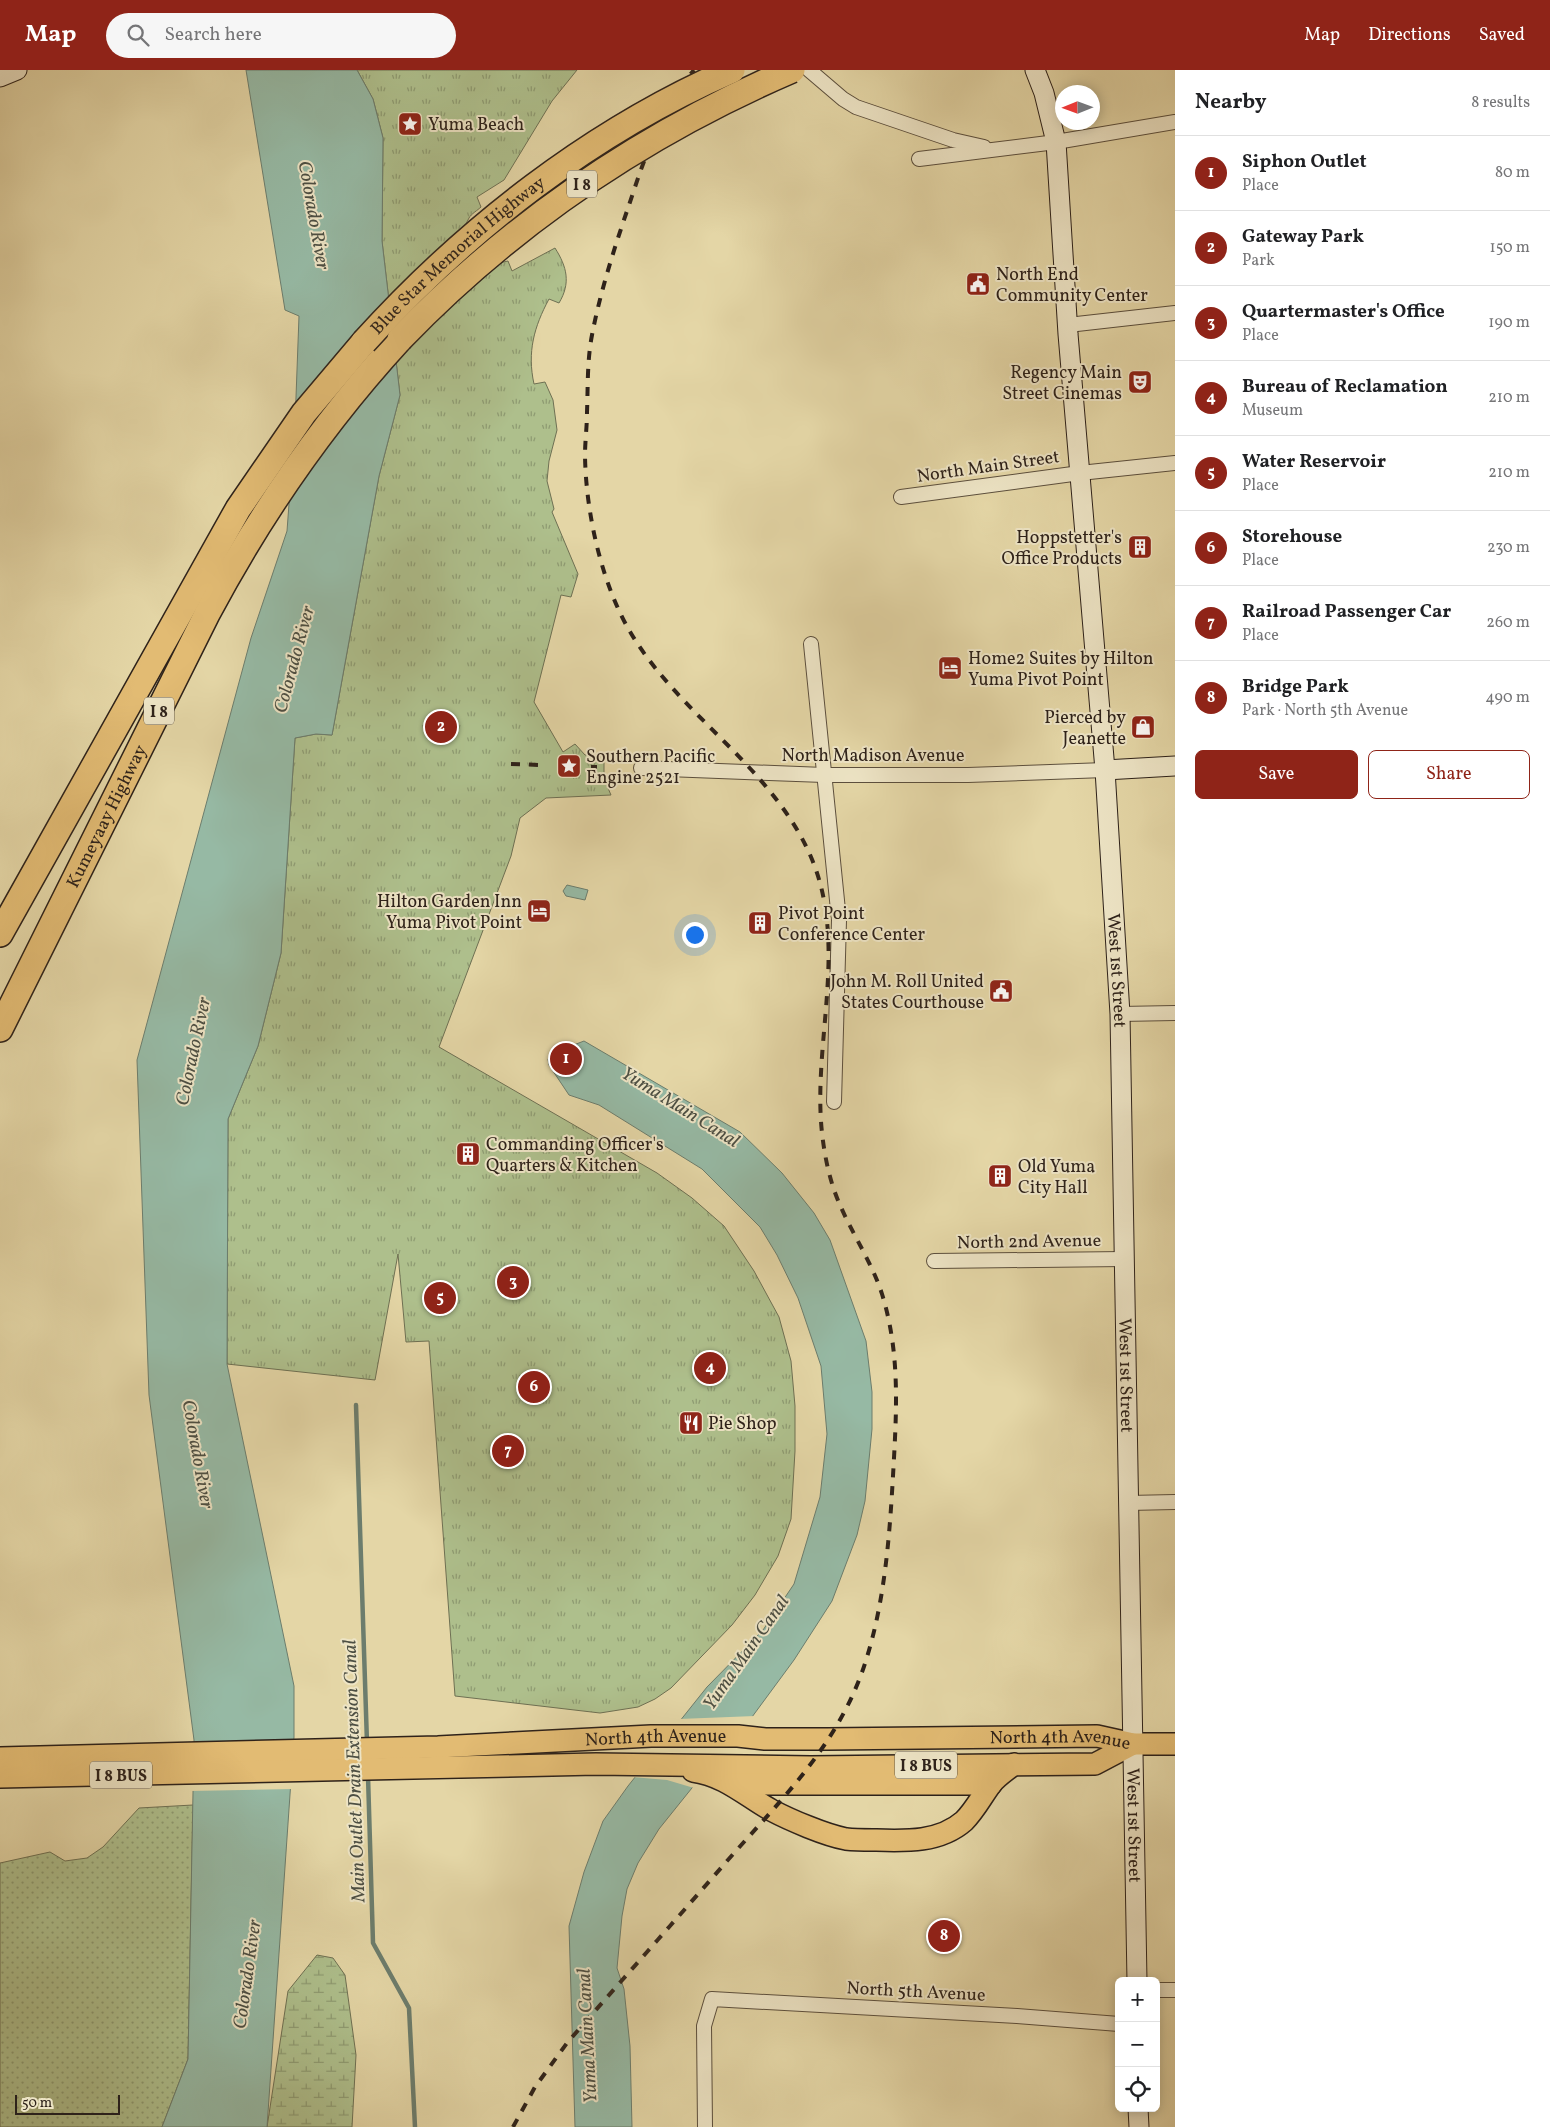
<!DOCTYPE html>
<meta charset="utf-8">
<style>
:root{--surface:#fff;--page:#f6f6f6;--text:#202124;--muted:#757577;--line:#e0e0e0;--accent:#8f2418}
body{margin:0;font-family:Vollkorn,serif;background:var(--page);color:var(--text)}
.controls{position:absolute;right:15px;bottom:15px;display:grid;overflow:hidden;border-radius:8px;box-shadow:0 2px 12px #0003}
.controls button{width:45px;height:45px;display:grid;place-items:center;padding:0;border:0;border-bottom:1px solid var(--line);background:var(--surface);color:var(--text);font:25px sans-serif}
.compass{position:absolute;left:1055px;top:15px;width:45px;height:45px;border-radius:50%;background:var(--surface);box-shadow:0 2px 12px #0003;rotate:269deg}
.scale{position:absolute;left:15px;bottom:12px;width:105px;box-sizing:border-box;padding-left:5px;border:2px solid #2e221a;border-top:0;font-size:14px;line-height:18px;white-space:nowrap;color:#2e221a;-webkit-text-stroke:4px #ede4c5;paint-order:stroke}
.you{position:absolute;left:694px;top:864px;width:18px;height:18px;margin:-12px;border:4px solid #fff;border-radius:50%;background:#1a73e8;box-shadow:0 0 0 8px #1a73e833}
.badge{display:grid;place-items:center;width:32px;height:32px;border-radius:50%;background:var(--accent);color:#fff;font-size:16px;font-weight:700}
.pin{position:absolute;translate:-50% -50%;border:2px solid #fff;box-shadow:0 1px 5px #0006}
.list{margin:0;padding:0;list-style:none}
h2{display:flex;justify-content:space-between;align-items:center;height:65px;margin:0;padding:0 20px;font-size:21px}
h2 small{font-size:16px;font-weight:400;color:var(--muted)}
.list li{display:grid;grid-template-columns:32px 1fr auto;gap:15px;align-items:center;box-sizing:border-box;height:75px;padding:0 20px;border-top:1px solid var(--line)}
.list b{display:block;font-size:19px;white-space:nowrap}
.list p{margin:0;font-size:16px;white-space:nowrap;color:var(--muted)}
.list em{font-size:16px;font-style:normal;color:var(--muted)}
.actions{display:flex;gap:10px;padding:15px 20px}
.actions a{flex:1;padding:11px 0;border:1px solid var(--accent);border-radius:8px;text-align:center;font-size:18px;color:var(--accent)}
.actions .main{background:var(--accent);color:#fff}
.icon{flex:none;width:28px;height:28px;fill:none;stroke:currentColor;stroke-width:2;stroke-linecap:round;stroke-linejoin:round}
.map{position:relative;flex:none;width:1175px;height:2057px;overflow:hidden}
header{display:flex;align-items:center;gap:30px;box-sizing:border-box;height:70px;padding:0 25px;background:var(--accent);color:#fff}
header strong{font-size:24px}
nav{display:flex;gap:28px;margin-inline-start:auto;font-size:18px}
.search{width:350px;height:45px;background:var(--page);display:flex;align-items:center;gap:12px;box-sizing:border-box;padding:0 18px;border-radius:28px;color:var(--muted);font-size:19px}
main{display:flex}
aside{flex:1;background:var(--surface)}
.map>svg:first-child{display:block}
.grass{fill:url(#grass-dots);stroke:#6e7053}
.wetland{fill:url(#wetland-marsh);stroke:#6e7053}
.park{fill:url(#park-tufts);stroke:#6e7053}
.water{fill:#96b9a4;stroke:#6c7d6d}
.pier{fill:#e4d6a6}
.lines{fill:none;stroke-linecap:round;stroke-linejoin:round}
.stream{stroke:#6c7d6d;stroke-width:4.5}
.street-casing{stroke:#5c4f3d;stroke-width:16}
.secondary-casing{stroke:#2e221a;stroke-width:21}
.primary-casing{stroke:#2e221a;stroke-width:24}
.highway-casing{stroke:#2e221a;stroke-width:28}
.street{stroke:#ede4c5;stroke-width:14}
.secondary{stroke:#ede4c5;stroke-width:19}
.primary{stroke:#e2bb73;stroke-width:21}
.highway{stroke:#e2bb73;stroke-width:25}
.rail{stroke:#2e221a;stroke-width:4;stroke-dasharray:9 9;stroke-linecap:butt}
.highway-bridge-casing{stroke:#2e221a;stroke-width:28;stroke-linecap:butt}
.highway-bridge{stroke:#e2bb73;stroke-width:25}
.labels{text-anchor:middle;stroke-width:4;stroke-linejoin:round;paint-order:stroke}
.shield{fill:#ede4c5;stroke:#675c4d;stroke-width:1}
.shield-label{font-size:16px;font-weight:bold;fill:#2e221a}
.poi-label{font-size:18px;fill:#2e221a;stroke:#ede4c5;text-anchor:start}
.street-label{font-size:18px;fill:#2e221a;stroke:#ede4c5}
.water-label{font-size:19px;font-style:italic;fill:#4d4f43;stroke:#ede4c5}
</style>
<header>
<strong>Map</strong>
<div class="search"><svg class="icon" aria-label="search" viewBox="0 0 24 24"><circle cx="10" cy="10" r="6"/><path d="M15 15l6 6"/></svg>Search here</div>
<nav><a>Map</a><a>Directions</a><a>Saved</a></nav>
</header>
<main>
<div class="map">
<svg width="1175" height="2057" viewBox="0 0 1175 2057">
<defs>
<pattern id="grass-dots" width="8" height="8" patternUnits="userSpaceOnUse" patternTransform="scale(1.25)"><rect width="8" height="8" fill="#aebf8c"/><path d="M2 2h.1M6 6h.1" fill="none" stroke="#8e9b72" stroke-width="1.8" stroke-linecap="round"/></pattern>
<pattern id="wetland-marsh" width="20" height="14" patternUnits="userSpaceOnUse" patternTransform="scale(1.25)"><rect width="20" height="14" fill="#aebf8c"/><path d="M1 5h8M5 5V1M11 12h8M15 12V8" fill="none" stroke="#8e9b72"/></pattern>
<pattern id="park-tufts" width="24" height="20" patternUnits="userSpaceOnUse" patternTransform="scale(1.25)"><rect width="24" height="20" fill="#aebf8c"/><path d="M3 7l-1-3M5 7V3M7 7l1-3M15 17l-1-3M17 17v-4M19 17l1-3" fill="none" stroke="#8e9b72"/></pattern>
</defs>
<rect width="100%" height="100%" fill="#e4d6a6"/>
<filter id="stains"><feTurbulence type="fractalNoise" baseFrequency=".004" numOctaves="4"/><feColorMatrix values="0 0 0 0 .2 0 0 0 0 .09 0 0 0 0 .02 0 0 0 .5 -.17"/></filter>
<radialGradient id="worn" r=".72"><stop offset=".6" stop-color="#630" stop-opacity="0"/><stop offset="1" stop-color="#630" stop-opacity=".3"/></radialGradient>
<!-- grass -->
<path class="grass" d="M193 1735 188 1989 162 2057H0V1793L50 1782 65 1791 87 1788 103 1777 139 1738Z"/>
<!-- wetland -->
<path class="wetland" d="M317 1885 333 1888 345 1905 356 1985 352 2057H267L288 1921Z"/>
<!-- park -->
<path class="park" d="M357 0H577L552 31 504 110 477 127 481 137C478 140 471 144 469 148 458 166 471 188 486 196L508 191 512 201 555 178C567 197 571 213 559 233L549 229C534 257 527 282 534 314L545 312 553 330 557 360 549 391 547 411 554 439 552 442 578 504 571 527 561 525 534 632 563 682 575 674 585 685 604 686V709L611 725 546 728 520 748 511 786 439 977 657 1103 692 1128 724 1156 754 1201 779 1247 791 1291 795 1336V1381L791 1449 778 1486 755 1525 732 1555 671 1618 655 1629 638 1637 600 1643 455 1626 429 1271 406 1272 398 1184 375 1310 227 1294 228 1049 258 976 281 883 295 668 316 664 332 665 379 406 400 325 382 171 383 68 373 29Z"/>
<!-- water -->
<g class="water">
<path d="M246 0H357L373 29 383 68 382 171 400 325 379 406 332 665 316 664 295 668 281 883 258 976 228 1049 227 1294 294 1616V1667L267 2057H162L188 1989 194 1670 149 1325 137 990 251 568 287 461 295 354 299 246 285 240Z"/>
<path d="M567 815 588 820 585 830 566 826 563 821Z"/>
<path d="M584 971 740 1062 782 1103 814 1143 830 1170 866 1271 872 1322V1359L865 1431 857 1465 832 1531 794 1590 738 1666 704 1703 659 1759 638 1793 627 1819 622 1846 617 1898 624 1919 630 1976 632 2057H575L569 1856 584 1802 603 1751 628 1716 707 1617 763 1560 794 1514 820 1427 827 1364 821 1296 798 1228 777 1185 760 1157 702 1099 599 1035 569 1025 549 995 548 989 553 983Z"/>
</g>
<!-- pier -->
<g class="pier">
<path d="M755 1646 739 1668 694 1718 667 1710 632 1707 679 1649Z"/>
<path d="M297 1674 293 1719 190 1721 191 1676Z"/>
</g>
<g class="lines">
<!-- stream -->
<g class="stream">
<path d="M356 1335 367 1673"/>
<path d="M368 1706 373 1873 409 1938 415 2057"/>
</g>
<defs>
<g id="street">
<path d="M809 0 843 29 856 37 953 70 984 77"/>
<path d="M919 89 1056 72 1175 52"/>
<path d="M1068 255 1175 243"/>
<path d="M901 427 1080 403 1175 393"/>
<path d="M811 574 839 850 834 1032"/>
<path d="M641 698 824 705H968L1105 700"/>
<path d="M1120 944 1175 943"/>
<path d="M934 1191 1124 1189"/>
<path d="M1128 1433 1175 1432"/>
<path d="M1156 1920H1175"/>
<path d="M705 2057 704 1956 712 1929 1017 1946 1119 1954"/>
</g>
<g id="secondary">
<path id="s1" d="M1035 0 1044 23 1056 72 1068 264 1105 700 1120 944 1137 1911"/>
<path d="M0 7 17 0"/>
<path d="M1105 700 1175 696"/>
<path d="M1138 2038 1139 2057"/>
</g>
<g id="primary">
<path id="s2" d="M0 1688 438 1677 651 1666H738L765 1669H827L1097 1666 1133 1674H1175"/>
<path d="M693 1701C724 1705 746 1726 771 1740 790 1750 825 1765 846 1769 855 1770 864 1770 873 1770 904 1771 939 1773 964 1751 975 1740 982 1726 991 1714 997 1706 1007 1700 1014 1694"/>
<path d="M0 1707 596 1694 811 1697 1095 1694 1133 1674"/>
<path d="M731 1714H991"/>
</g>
<g id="highway">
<path d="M0 864 238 439 304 343 364 272"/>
<path id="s3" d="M0 959 207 544C261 442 322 354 400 269"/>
</g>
</defs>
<!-- street casing -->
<use href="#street" class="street-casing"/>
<!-- secondary casing -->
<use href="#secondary" class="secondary-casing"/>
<!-- primary casing -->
<use href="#primary" class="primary-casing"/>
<!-- highway casing -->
<use href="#highway" class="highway-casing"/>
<!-- street -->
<use href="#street" class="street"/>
<!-- secondary -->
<use href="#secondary" class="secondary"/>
<!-- primary -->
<use href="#primary" class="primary"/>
<!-- highway -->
<use href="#highway" class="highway"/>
<!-- rail -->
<g class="rail">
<path d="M511 694 540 695"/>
<path d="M591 697H597"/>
<path d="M513 2057 535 2017 567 1973C620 1912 674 1852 727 1791 779 1732 833 1680 861 1605 886 1536 890 1460 894 1388 897 1332 899 1279 882 1224 872 1193 853 1165 840 1135 831 1115 826 1093 823 1071 810 978 850 878 811 787 772 697 682 647 632 565 602 516 586 444 585 386 585 371 587 357 587 342 588 317 587 291 592 265 600 223 614 179 628 138 644 90 660 39 694 0"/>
</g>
<defs>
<g id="highway-bridge">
<path d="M400 269C513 152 643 64 792 0"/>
<path id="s4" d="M364 272C466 159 592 61 732 0"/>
</g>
</defs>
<!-- highway-bridge casing -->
<use href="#highway-bridge" class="highway-bridge-casing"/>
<!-- highway-bridge -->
<use href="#highway-bridge" class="highway-bridge"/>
</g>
<!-- icons -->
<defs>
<symbol id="sight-square" viewBox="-11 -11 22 22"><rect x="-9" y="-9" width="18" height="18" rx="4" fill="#8f2418" stroke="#ede4c5"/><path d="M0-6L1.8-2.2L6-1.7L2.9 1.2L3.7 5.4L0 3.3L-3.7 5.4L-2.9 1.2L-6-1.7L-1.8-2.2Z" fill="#fff"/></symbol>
<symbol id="civic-square" viewBox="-11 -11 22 22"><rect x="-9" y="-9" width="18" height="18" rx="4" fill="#8f2418" stroke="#ede4c5"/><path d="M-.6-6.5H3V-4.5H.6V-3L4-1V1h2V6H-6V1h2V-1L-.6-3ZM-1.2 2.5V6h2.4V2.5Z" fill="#fff"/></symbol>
<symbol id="theatre-square" viewBox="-11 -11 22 22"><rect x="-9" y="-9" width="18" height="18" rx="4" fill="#8f2418" stroke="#ede4c5"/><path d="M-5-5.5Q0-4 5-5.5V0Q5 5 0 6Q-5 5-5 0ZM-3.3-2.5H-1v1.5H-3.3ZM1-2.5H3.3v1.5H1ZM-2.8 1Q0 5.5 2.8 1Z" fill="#fff"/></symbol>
<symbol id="building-square" viewBox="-11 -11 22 22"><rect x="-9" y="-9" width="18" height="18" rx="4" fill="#8f2418" stroke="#ede4c5"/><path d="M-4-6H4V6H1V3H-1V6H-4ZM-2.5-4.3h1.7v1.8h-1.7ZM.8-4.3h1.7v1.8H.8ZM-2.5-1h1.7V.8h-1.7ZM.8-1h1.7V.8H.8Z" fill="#fff"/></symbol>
<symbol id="hotel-square" viewBox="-11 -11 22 22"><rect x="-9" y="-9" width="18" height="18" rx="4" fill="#8f2418" stroke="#ede4c5"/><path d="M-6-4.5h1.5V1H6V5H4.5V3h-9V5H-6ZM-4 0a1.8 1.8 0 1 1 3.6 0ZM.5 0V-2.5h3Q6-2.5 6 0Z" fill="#fff"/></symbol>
<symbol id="shop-square" viewBox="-11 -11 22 22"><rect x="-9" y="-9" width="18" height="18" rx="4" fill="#8f2418" stroke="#ede4c5"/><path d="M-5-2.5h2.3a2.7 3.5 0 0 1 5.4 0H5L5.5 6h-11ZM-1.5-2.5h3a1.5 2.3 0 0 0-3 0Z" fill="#fff"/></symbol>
<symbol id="restaurant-square" viewBox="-11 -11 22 22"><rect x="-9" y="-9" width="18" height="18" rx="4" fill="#8f2418" stroke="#ede4c5"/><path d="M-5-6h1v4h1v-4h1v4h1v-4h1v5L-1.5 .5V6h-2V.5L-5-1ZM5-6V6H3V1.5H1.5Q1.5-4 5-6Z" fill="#fff"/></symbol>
</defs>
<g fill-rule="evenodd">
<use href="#sight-square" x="396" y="40" width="28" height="28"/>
<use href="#civic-square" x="964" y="200" width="28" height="28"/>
<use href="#theatre-square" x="1126" y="298" width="28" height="28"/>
<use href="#building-square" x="1126" y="463" width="28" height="28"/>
<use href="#hotel-square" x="936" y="584" width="28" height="28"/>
<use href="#shop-square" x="1129" y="643" width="28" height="28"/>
<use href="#sight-square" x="555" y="682" width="28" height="28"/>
<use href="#hotel-square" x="525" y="827" width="28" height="28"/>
<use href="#building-square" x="746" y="839" width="28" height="28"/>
<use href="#civic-square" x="987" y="907" width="28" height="28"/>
<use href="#building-square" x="454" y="1070" width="28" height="28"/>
<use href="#building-square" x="986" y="1092" width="28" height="28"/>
<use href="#restaurant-square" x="677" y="1339" width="28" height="28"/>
</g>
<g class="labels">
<!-- shield labels -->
<g class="shield">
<rect x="567" y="100.5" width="30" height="27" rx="4"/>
<rect x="144" y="627.5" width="30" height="27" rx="4"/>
<rect x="895" y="1681.5" width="62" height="27" rx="4"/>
<rect x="90" y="1691.5" width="62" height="27" rx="4"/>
</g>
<g class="shield-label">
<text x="582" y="120">I 8</text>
<text x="159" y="647">I 8</text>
<text x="926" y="1701">I 8 BUS</text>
<text x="121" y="1711">I 8 BUS</text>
</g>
<!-- poi labels -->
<g class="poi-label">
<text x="428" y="60">Yuma Beach</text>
<text x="996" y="210">North End<tspan x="996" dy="21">Community Center</tspan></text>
<text x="1122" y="308" text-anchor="end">Regency Main<tspan x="1122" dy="21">Street Cinemas</tspan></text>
<text x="1122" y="473" text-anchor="end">Hoppstetter's<tspan x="1122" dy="21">Office Products</tspan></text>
<text x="968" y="594">Home2 Suites by Hilton<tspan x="968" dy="21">Yuma Pivot Point</tspan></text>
<text x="1126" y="653" text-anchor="end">Pierced by<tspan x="1126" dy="21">Jeanette</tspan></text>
<text x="586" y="692">Southern Pacific<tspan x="586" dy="21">Engine 2521</tspan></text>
<text x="522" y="837" text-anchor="end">Hilton Garden Inn<tspan x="522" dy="21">Yuma Pivot Point</tspan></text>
<text x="778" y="849">Pivot Point<tspan x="778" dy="21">Conference Center</tspan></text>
<text x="984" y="917" text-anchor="end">John M. Roll United<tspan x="984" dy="21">States Courthouse</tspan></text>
<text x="486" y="1080">Commanding Officer's<tspan x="486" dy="21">Quarters &amp; Kitchen</tspan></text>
<text x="1018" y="1102">Old Yuma<tspan x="1018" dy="21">City Hall</tspan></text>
<text x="708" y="1359">Pie Shop</text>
</g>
<!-- street labels -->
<g class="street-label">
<text dy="6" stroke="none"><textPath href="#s4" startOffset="128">Blue Star Memorial Highway</textPath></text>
<text transform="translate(988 396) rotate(-8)" y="6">North Main Street</text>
<text x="873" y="691">North Madison Avenue</text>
<text dy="6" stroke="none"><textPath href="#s3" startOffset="238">Kumeyaay Highway</textPath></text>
<text dy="6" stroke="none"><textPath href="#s1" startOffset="906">West 1st Street</textPath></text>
<text transform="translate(1029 1171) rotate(-1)" y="6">North 2nd Avenue</text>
<text dy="6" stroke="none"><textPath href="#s1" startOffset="1311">West 1st Street</textPath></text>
<text dy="6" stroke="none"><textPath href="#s2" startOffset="656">North 4th Avenue</textPath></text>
<text dy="6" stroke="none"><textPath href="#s2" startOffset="1061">North 4th Avenue</textPath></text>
<text dy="6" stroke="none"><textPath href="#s1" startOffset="1761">West 1st Street</textPath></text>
<text transform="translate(916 1921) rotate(3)" y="6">North 5th Avenue</text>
</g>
<!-- water labels -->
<g class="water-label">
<text transform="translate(315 145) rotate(80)" y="7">Colorado River</text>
<text transform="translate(293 589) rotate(-75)" y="7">Colorado River</text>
<text transform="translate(192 981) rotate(-78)" y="7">Colorado River</text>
<text transform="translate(681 1036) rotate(32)" y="7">Yuma Main Canal</text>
<text transform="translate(199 1384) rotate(80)" y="7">Colorado River</text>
<text transform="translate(745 1582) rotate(-55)" y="7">Yuma Main Canal</text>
<text transform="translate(353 1701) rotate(-92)" y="7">Main Outlet Drain Extension Canal</text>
<text transform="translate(246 1904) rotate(-82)" y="7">Colorado River</text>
<text transform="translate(586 1966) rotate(-93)" y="7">Yuma Main Canal</text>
</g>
</g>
<rect width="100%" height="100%" filter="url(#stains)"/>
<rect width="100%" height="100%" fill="url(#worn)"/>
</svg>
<div class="controls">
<button>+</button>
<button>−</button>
<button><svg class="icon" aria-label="locate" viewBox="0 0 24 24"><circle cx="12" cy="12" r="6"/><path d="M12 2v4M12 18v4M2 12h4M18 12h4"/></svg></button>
</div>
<svg class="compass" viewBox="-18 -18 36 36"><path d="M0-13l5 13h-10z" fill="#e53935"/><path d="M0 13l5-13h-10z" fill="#757577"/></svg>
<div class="scale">50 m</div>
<div class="you"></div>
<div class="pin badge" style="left:566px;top:989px">1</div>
<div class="pin badge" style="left:441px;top:657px">2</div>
<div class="pin badge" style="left:513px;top:1212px">3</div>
<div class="pin badge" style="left:710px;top:1298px">4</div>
<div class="pin badge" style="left:440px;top:1228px">5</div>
<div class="pin badge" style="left:534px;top:1317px">6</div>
<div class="pin badge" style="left:508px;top:1381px">7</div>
<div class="pin badge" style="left:944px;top:1866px">8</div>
</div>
<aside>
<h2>Nearby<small>8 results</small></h2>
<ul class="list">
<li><span class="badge">1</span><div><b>Siphon Outlet</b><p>Place</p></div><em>80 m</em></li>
<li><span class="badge">2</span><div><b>Gateway Park</b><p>Park</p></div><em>150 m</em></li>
<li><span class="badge">3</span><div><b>Quartermaster's Office</b><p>Place</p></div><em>190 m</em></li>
<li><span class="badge">4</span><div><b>Bureau of Reclamation</b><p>Museum</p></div><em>210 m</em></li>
<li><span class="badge">5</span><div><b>Water Reservoir</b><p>Place</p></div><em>210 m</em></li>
<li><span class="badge">6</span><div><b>Storehouse</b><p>Place</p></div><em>230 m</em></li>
<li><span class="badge">7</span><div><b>Railroad Passenger Car</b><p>Place</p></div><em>260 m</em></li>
<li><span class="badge">8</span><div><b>Bridge Park</b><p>Park · North 5th Avenue</p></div><em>490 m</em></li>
</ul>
<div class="actions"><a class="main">Save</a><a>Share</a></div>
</aside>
</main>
